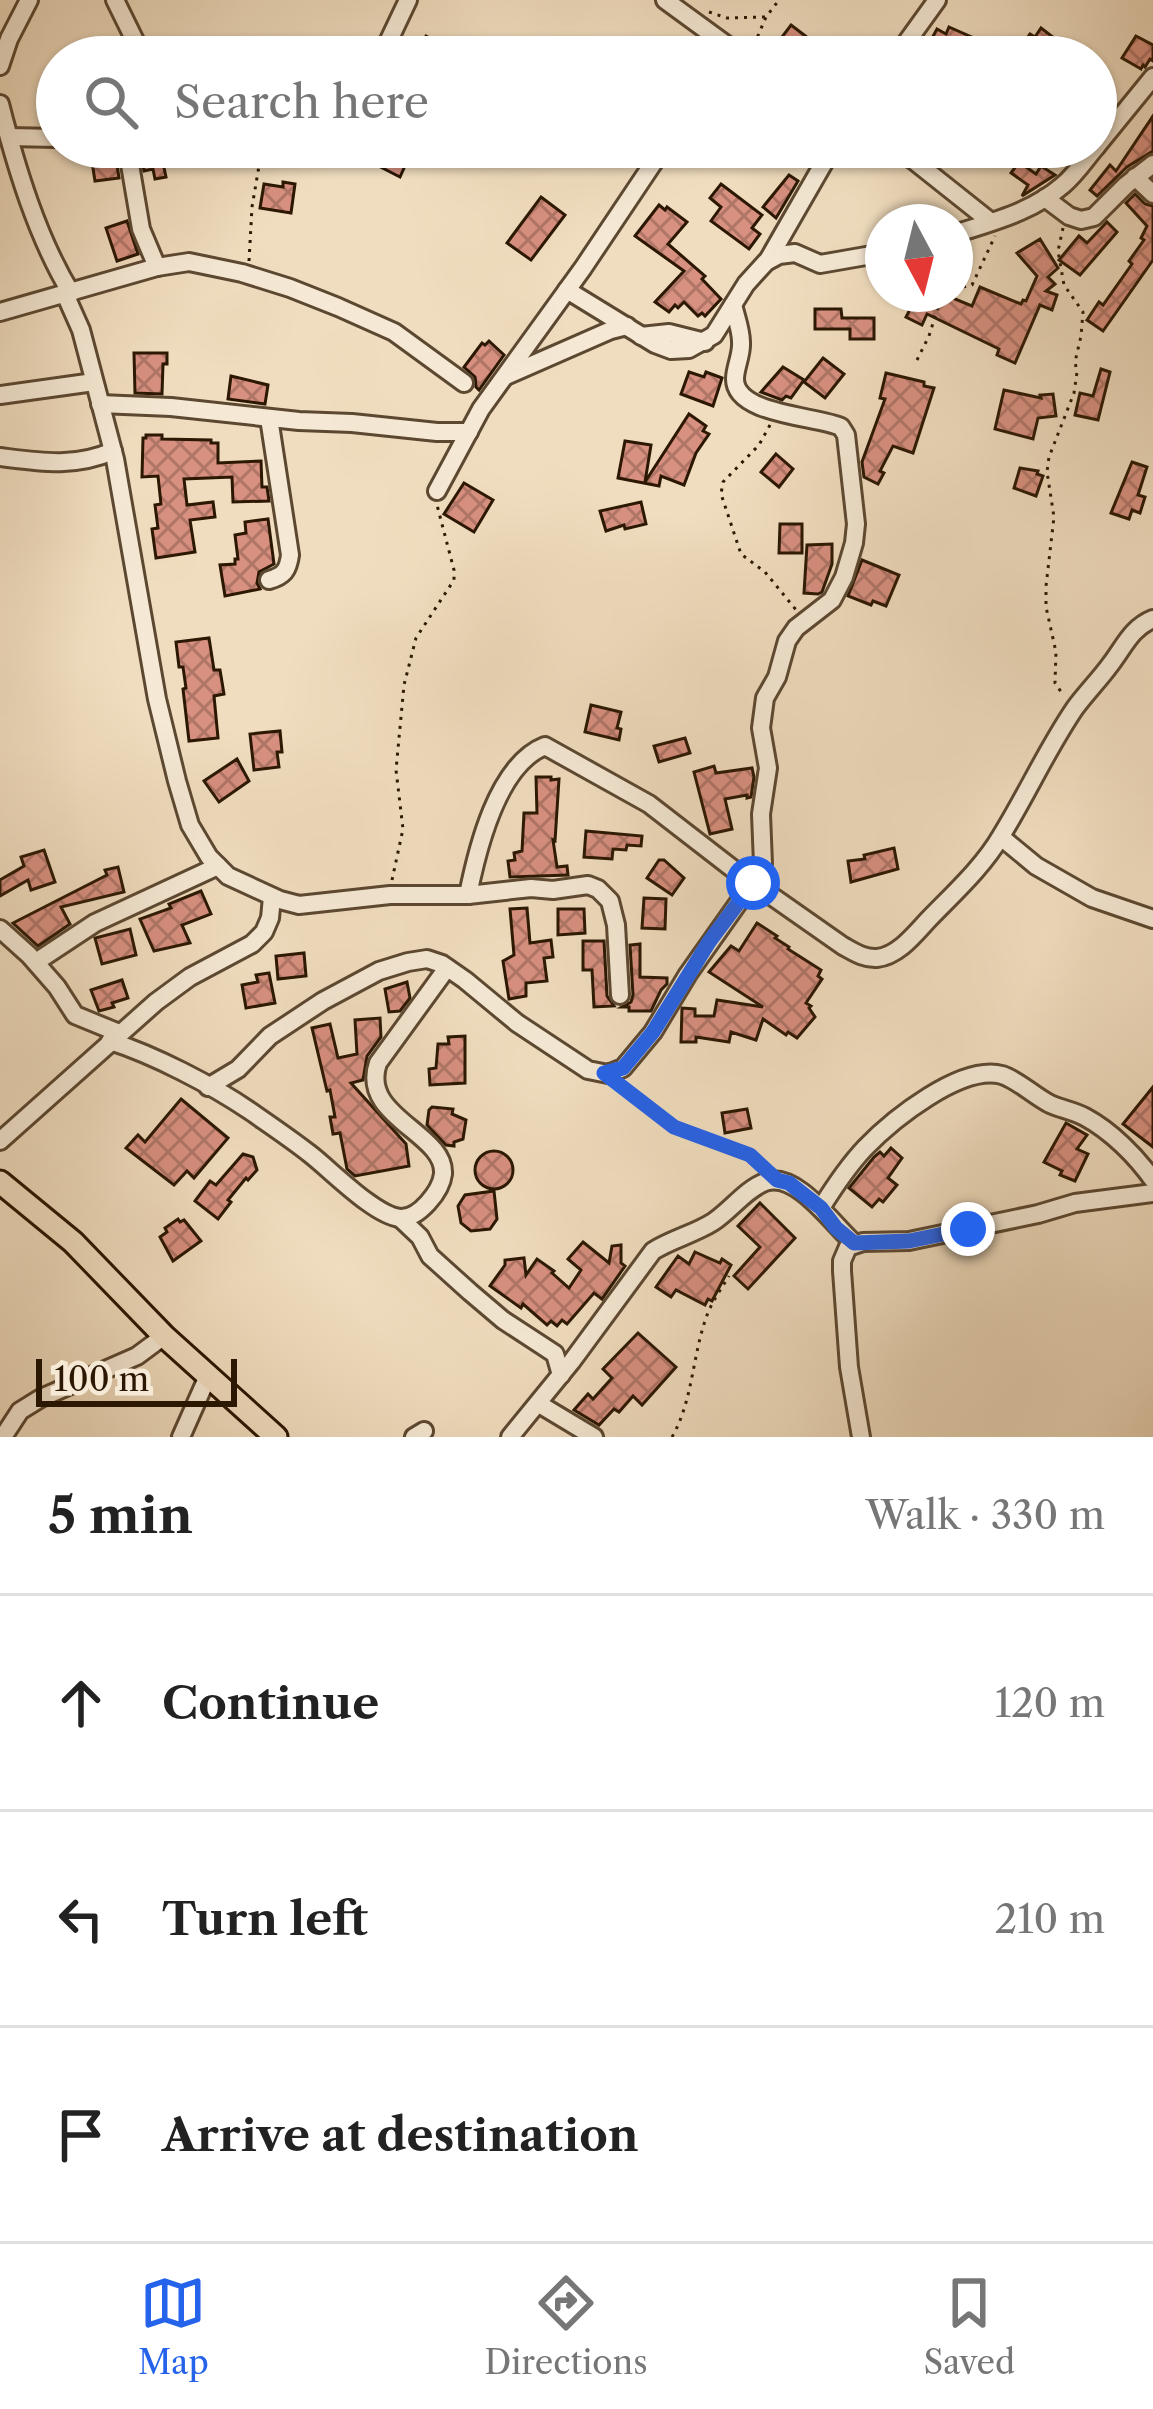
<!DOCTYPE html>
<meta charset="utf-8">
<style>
:root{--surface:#fff;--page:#f2f2f2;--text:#222;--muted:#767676;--line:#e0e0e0;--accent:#2563eb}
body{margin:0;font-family:"Libre Caslon Text",serif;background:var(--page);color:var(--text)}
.compass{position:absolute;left:865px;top:204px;width:108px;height:108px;border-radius:50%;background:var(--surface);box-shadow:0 3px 9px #0004;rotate:173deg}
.scale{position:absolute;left:36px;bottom:30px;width:201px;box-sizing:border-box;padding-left:12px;border:6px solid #2b1702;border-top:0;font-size:33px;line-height:42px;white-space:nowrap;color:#2b1702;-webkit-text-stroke:9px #f5e9d5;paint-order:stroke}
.stop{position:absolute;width:36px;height:36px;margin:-27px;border:9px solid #2563eb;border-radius:50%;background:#fff}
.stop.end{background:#2563eb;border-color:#fff;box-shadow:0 3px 12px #0008}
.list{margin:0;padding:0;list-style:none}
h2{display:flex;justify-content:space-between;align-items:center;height:156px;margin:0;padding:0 48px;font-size:51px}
h2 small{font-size:39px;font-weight:400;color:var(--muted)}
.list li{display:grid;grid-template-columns:78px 1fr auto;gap:36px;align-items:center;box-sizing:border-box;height:216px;padding:0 48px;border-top:3px solid var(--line)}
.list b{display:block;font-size:45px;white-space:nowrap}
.list em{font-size:39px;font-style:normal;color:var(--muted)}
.icon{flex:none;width:66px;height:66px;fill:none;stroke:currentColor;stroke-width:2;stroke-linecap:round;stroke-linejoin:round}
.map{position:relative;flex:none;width:1153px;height:1437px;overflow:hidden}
.search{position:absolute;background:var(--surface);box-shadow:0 3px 9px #0004;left:36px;right:36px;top:36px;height:132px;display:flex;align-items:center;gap:30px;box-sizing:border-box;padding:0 42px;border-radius:66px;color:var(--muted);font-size:45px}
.sheet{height:804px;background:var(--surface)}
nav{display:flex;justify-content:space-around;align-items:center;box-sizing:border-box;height:168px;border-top:3px solid var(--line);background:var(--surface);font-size:33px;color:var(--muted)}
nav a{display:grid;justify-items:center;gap:6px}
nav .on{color:var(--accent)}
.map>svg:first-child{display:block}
.building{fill:url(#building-cross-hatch);stroke:#2b1702;stroke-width:3}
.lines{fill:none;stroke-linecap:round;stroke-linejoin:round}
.minor-casing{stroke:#5c4831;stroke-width:22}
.major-casing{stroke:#2b1702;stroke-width:27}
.path{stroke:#2b1702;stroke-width:3;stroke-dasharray:3 6;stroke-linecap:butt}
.minor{stroke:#f5e9d5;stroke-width:16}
.major{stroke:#f0ddbf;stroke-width:21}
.route{stroke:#2563eb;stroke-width:15}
</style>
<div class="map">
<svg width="1153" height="1437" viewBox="0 0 1153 1437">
<defs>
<pattern id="building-cross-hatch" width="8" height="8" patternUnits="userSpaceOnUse" patternTransform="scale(3)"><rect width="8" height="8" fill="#d89080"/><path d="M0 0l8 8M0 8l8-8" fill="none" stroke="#af7567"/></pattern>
</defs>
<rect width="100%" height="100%" fill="#f0ddbf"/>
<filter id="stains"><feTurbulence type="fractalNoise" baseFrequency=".00167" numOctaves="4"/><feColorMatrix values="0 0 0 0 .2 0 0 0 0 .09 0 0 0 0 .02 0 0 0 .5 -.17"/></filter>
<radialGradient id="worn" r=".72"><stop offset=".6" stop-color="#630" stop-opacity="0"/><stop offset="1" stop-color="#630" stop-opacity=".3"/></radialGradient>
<!-- building -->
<g class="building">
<path d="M791 25 833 57H792L776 45Z"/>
<path d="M949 27 985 43 976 57H946L938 53 941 48 930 42 937 29 946 34Z"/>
<path d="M1041 28 1058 41 1046 57H1024L1027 50 1021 47 1030 34 1035 37Z"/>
<path d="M426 36 460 57H413Z"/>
<path d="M1136 36 1153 45V61L1150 59 1145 67 1143 65 1141 69 1122 58Z"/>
<path d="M1153 116V151L1127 167 1097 196 1090 190 1110 165 1116 171Z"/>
<path d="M359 147H434L426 165 409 157 400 177 363 158Z"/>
<path d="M160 149 166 177 155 179 153 169 144 171 141 153Z"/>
<path d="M116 159 119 178 95 181 92 162Z"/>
<path d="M1019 162 1036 174 1041 166 1055 175 1022 196 1028 185 1011 173Z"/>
<path d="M789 175 798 181 776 218 763 207Z"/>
<path d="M283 182 295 184 291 213 260 208 264 184 283 187Z"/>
<path d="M721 184 762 215 752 228 760 234 749 249 711 221 721 207 710 198Z"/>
<path d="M1135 194 1145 204 1153 206V260L1103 331 1087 320 1099 302 1103 305 1132 264 1129 261 1144 240 1141 238 1147 226 1126 203Z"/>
<path d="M541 197 565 215 531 260 507 243Z"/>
<path d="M659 205 665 210 667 207 687 222 668 244 705 276 702 279 721 299 705 316 702 313 698 316 684 302 678 308 675 305 669 312 655 302 684 271 635 236Z"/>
<path d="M127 221 138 254 117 261 106 228Z"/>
<path d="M1107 222 1117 232 1080 275 1059 260 1079 236 1087 243Z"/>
<path d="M1040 239 1058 268 1048 277 1055 284 1046 291 1057 295 1052 310 1040 305 1015 363 997 355 999 349 927 314 922 325 906 317 918 294H943L972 306 980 287 1021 304 1023 300 1026 301 1037 276 1017 253Z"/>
<path d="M815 309H841L842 318H874V339H850V329H815Z"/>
<path d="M489 341 504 355 479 390 476 387 475 377 464 367 482 343 485 345Z"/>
<path d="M134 353H167V364H163L162 394 135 393Z"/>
<path d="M823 358 844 374 825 398 804 382Z"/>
<path d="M783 367 804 380 791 398 786 396 782 400 761 392Z"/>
<path d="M1101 369 1110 372 1098 420 1075 415 1080 393 1093 396Z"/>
<path d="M689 372 704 377 706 372 722 378 713 406 681 394Z"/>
<path d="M886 373 924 382V386L934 388 913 453 893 446 880 471 884 473 878 484 864 477 862 462 885 399 880 398Z"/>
<path d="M231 376 268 385 265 404 228 399Z"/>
<path d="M1004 390 1041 398 1040 395 1053 394 1056 416 1038 418 1033 439 995 429Z"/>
<path d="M689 414 706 426 703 431 709 434 696 453 684 485 661 476 659 486 618 478 625 441 651 445 645 482Z"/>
<path d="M146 435H162V439L211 440V443H218V463L261 461 262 487H267L269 501 233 502 232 477 184 479 187 505 213 502 215 517 190 520 195 552 156 558 152 529 158 528 155 505 161 504 158 476 142 477 143 438H146Z"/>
<path d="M776 454 793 469 779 487 761 472Z"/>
<path d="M1132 462 1147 467 1138 495 1145 497 1140 513 1132 510 1129 519 1111 513Z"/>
<path d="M1020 468 1038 471 1037 474 1043 476 1036 496 1014 488Z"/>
<path d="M464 483 493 500 474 532 444 514Z"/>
<path d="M641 502 646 524 625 529 624 525 606 531 600 511Z"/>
<path d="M268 519 274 564 259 572 257 583 260 589 225 596 220 565 235 564V559H238L235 535 246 533 245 522Z"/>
<path d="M780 524H802V553H779Z"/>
<path d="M832 544V564L822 592 818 594 804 593 807 545Z"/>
<path d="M862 560 899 575 886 606 873 601 871 605 848 596Z"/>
<path d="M209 638 214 670H220L224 694 214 696 218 738 189 741 183 689 186 688 183 667H179L176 642Z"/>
<path d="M591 705 621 712 617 728 621 729 619 740 585 732Z"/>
<path d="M280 731 282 752H277L279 767 254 770 250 734Z"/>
<path d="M685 738 690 753 659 762 654 746Z"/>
<path d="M237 759 249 781 219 802 204 781Z"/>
<path d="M714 766 716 773 752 768 754 777 751 797 747 798V795L725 799 732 829 710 834 694 772Z"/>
<path d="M536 777H551V780L559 779 555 841 553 840 557 867 567 866 568 875 510 877 508 861 515 860 514 853 522 851 524 813H537Z"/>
<path d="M586 831 642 836 641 846 627 845 626 850 613 849 612 859 584 857Z"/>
<path d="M894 848 898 869 851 882 848 861 865 859 864 855Z"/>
<path d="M44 850 55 882 31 890 28 880 0 896V880L24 866 21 857Z"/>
<path d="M659 860H664L684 878 672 895 647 878Z"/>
<path d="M118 867 124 892 61 907 70 924 38 946 13 923 107 875 105 870Z"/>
<path d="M201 891 211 914 182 925 190 943 154 951 140 919 171 908 169 904Z"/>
<path d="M644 898 666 899 665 929 642 928Z"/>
<path d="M527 908 530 943 551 940 553 957 544 958 547 981 526 983V996L509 999 503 961 514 955 510 909Z"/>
<path d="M558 909H584L585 933 558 935Z"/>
<path d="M757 923 777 936 775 938 789 947 788 949 821 970 818 976 822 979 806 1003 811 1006 809 1008 815 1017 797 1038 788 1032 786 1035 763 1019 756 1040 731 1032 729 1042 696 1037V1042H681L682 1008 695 1009V1016H714L717 1000 763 1007 709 972 731 946 739 951Z"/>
<path d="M130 929 136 955 102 964 95 938Z"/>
<path d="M583 941H604L607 996 614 1006 594 1007 592 970H583Z"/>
<path d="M640 944V977L667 978V984L661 990 651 1011H629V1007H622L631 1002 633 995 630 945Z"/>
<path d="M304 953 306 976 278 979 276 956Z"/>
<path d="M269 973 275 1003 246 1008 242 985 258 982 256 975Z"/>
<path d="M122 980 128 998 112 1003 114 1007 99 1011 91 990Z"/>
<path d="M407 982 410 998 400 1011 389 1012 385 989Z"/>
<path d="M380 1018 381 1037 367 1056 363 1080 351 1083 406 1144 409 1166 355 1176 347 1169 340 1133 333 1134 330 1117H335L330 1090 327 1091 312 1028 330 1024 338 1058 357 1054 355 1020Z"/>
<path d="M465 1036V1083L430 1085 429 1069 436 1068 438 1044H449L448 1037Z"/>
<path d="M1153 1087V1147L1123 1124Z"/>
<path d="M181 1099 228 1138 194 1178 187 1171 174 1185 126 1148 138 1135 145 1142Z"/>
<path d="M432 1107 453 1109 452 1114 466 1120 463 1139 454 1142V1146L446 1145 427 1125 429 1110Z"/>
<path d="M747 1109 751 1128 725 1133 722 1113Z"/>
<path d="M1066 1123 1087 1135 1077 1149 1088 1154 1075 1181 1060 1175 1062 1171 1044 1162Z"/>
<path d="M891 1148 902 1158 888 1178 897 1185 883 1202 879 1199 872 1207 849 1188 874 1157 880 1152 884 1156Z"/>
<circle cx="494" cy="1170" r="19"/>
<path d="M243 1154 253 1157 257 1170 248 1180 246 1178 228 1200 231 1202 218 1219 195 1201 210 1181 216 1185Z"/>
<path d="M494 1191 497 1219 490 1229 471 1231 461 1223 458 1206 465 1195Z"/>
<path d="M760 1203 795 1238 748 1289 734 1276 760 1247 738 1226Z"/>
<path d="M178 1219 180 1222 184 1220 201 1241 173 1261 160 1237 167 1232 165 1228Z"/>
<path d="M583 1242 609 1263 612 1246 621 1245V1263L625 1266 602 1299 594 1293 567 1324 562 1320 557 1326 551 1321 547 1325 523 1304 521 1308 490 1286 505 1265V1260L524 1258 526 1275 537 1259 554 1271 552 1273 569 1288 581 1270 568 1259Z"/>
<path d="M695 1252 720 1263 722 1259 731 1265 712 1301 708 1299 705 1305 676 1290 671 1297 656 1287 678 1256 689 1264Z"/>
<path d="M638 1333 676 1367 642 1405 633 1396 619 1412 614 1409 599 1425 574 1410 588 1394 593 1399 612 1378 603 1369Z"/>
</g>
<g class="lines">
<defs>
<g id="minor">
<path d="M115 0 143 57"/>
<path d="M665 0 743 57"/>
<path d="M381 57 408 0"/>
<path d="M896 57 937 0"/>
<path d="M0 66 9 39 29 0"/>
<path d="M0 104C16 167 37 237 71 293"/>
<path d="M9 137 57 138"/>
<path d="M127 147 141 229 157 267"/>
<path d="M890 147 913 160 991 222"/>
<path d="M1096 147 1153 77"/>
<path d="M1135 177 1153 194"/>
<path d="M1045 198 1069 216 1081 220 1094 217 1126 185 1153 164"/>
<path d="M955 234C994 221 1032 212 1063 185 1076 174 1085 160 1096 147"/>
<path d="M768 260 833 147"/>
<path d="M567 290 655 344 671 350 689 349 714 335 746 284 766 262 779 255 795 253 820 264 883 253"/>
<path d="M65 294 81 330 115 459 157 699 177 781 190 825 209 857 228 876 280 900 299 905 390 895H468L531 888 553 890 588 885 598 889 610 901 616 925 620 995"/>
<path d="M0 312 157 267 189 262 242 273 290 288 338 307 394 332 464 383"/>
<path d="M641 336 669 333 705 342"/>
<path d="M506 376 611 330 627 326"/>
<path d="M0 395 94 382"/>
<path d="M100 404 171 407 299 421 352 423 437 432H469"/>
<path d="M0 457C40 462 74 468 113 451"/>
<path d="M437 491 481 409 583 268 664 147"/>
<path d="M269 580C284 576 288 570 290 555L269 418"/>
<path d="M1001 837 1036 866 1092 898 1153 919"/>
<path d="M468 895C477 850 497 765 545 746L649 804 733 869 843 946C854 952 864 959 877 958 898 956 915 934 928 920 953 894 983 867 1001 836 1027 794 1047 749 1075 708 1086 693 1099 680 1110 665 1124 647 1131 628 1153 619"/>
<path d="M0 929 29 955 57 987 75 1015 119 1033"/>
<path d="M36 962 95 923 218 866"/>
<path d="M110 1041C154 1055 212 1085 250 1111 270 1125 291 1139 310 1154 332 1171 374 1215 400 1218 419 1219 441 1191 443 1174 446 1133 359 1117 378 1063L447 968"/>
<path d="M208 1087 238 1069 270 1036 323 1001 379 971 408 962 427 959 442 964 465 980 517 1023 588 1070 608 1074 623 1068 653 1032 688 974 753 882 763 864 761 814 768 768 761 728 765 698 777 677 787 641 796 628 832 600 844 577 854 543 856 524 846 435 841 427C817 416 735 415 735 379 735 367 742 355 741 342 741 330 736 317 733 305"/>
<path d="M0 1141 156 1002 190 977 252 944 264 932 270 918 272 897"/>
<path d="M821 1208C834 1187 848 1166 865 1148 892 1120 961 1064 1002 1075 1018 1080 1034 1096 1050 1104 1061 1109 1074 1111 1085 1117 1111 1131 1136 1156 1153 1180"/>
<path d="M400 1218 420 1237 430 1256 470 1292 503 1320 555 1354 561 1375"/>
<path d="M539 1404 594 1437"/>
<path d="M3 1437 20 1411 41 1398 137 1356 164 1336"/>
<path d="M181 1437 208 1376"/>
<path d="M414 1437 424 1431"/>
<path d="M510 1437 572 1361 653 1251C672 1239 694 1234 713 1222 730 1211 746 1189 765 1182 796 1170 834 1226 854 1243"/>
<path d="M861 1437 849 1367 842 1271V1261L848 1247 863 1242 909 1241 1038 1214 1075 1203 1153 1193"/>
</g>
<path id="major" d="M0 1182 73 1242 164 1336 276 1437"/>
</defs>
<!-- minor casing -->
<use href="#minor" class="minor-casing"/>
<!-- major casing -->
<use href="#major" class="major-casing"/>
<!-- path -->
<g class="path">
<path d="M709 12 727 18 766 17"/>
<path d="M754 45 766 17 779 0"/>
<path d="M276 57 280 47"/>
<path d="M1063 228 1058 251 1064 285 1083 312 1081 336 1075 362 1077 372 1074 393 1049 457 1047 472 1054 517 1046 586V607L1056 652 1055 683 1064 696"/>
<path d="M249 261 252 207 259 166 255 147"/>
<path d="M955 283 963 287 972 285 995 236"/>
<path d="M917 360 929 336 942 294"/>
<path d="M770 425 759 445 723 482 721 494 741 554 765 572 797 611"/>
<path d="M392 880 403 829 396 770 404 685 416 638 454 580V570L437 505"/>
<path d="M621 1088 674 1127 740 1150 750 1155 762 1167"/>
<path d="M672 1437C693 1400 692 1358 706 1318 711 1303 721 1289 729 1276"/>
</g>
<!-- minor -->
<use href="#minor" class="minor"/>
<!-- major -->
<use href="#major" class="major"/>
</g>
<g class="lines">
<!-- route -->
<path class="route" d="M753 883 709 942 653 1032 623 1068 604 1073 674 1127 750 1155 777 1180 789 1183 821 1208 836 1228 854 1243 909 1241 968 1229"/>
</g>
<rect width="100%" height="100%" filter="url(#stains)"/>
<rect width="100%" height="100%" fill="url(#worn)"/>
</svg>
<svg class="compass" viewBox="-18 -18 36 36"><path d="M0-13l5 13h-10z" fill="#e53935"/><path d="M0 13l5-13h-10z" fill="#767676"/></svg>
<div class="scale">100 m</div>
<div class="stop" style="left:753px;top:883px"></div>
<div class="stop end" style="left:968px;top:1229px"></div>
<div class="search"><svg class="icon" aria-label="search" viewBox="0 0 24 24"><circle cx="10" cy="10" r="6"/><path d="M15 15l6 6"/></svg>Search here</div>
</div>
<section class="sheet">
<h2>5 min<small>Walk · 330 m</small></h2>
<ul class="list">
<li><svg class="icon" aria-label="ahead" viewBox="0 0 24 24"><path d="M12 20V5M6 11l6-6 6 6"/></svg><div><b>Continue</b></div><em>120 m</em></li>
<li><svg class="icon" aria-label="left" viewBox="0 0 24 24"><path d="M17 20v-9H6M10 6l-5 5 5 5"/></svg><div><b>Turn left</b></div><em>210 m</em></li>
<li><svg class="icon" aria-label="arrive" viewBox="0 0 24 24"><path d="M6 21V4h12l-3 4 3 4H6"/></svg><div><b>Arrive at destination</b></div></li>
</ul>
</section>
<nav>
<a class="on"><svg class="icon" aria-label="map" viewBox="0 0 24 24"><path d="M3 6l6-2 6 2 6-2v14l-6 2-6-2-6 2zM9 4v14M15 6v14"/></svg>Map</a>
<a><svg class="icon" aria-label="directions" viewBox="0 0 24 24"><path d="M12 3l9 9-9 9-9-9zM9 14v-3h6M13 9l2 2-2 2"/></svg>Directions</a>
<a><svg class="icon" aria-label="saved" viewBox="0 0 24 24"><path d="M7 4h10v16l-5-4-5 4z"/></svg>Saved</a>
</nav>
